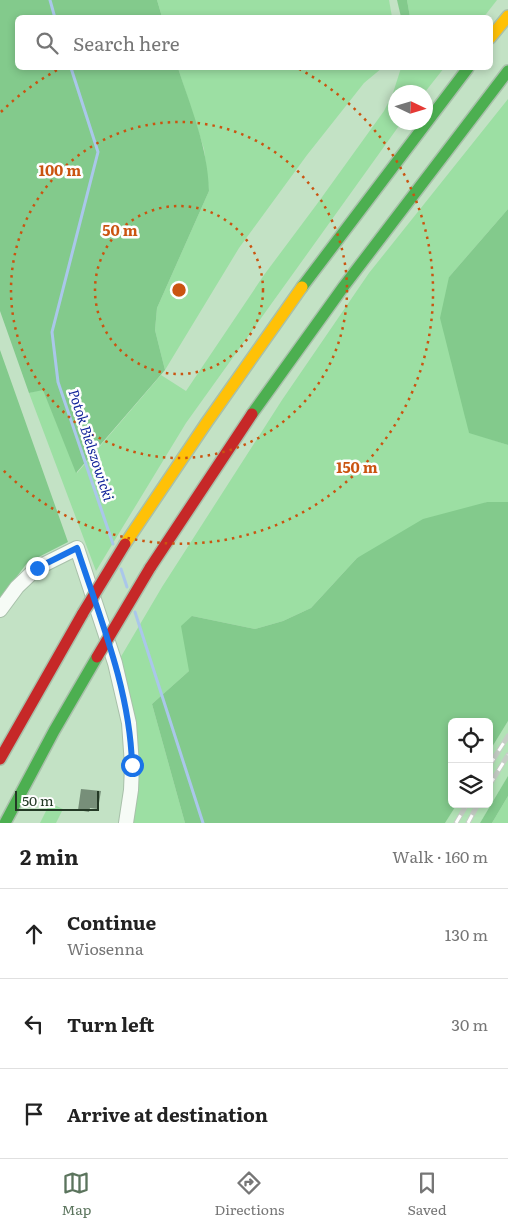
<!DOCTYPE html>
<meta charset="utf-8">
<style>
:root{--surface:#fff;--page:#f6f6f6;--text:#222;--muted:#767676;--line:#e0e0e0;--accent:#5b745d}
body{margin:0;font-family:Literata,serif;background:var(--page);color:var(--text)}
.controls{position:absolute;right:15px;bottom:15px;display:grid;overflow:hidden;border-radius:8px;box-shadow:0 2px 8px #0003}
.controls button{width:45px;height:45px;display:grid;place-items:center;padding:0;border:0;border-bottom:1px solid var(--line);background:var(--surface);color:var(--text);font:25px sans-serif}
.compass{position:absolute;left:388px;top:85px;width:45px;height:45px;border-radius:50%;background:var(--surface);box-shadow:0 2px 8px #0003;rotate:94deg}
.scale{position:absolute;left:15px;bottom:12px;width:84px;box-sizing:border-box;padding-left:5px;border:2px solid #233925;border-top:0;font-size:14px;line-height:18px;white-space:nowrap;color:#233925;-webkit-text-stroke:4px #fefefe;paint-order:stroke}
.stop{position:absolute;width:15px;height:15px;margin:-11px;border:4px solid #1a73e8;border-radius:50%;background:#fff}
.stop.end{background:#1a73e8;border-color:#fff;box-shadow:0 1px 5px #0008}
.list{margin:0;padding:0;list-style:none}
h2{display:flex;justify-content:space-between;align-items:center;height:65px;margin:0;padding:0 20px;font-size:21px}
h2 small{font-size:16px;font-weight:400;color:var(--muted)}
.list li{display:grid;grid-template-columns:32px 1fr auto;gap:15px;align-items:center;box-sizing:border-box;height:90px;padding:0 20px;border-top:1px solid var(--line)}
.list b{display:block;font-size:19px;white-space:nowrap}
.list p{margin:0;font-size:16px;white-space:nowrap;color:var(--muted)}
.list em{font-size:16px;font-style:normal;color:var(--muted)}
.icon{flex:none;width:28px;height:28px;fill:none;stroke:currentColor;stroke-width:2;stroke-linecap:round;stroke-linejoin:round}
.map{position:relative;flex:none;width:508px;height:823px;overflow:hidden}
.search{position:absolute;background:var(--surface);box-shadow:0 2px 8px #0003;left:15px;right:15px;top:15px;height:55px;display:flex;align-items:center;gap:12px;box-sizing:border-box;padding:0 18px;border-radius:8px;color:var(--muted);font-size:19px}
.sheet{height:335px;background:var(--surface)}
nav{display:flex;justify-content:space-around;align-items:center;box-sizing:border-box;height:70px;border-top:1px solid var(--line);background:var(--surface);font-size:14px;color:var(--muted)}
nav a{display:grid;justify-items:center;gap:2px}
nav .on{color:var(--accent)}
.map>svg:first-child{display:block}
.built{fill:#b2e3b6}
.green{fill:#9cdfa3}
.forest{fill:#83ca8c}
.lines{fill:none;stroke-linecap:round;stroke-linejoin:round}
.stream{stroke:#aac7ea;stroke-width:3}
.building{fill:#778f79}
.street-casing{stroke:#a8c0aa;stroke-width:16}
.fast-casing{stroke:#a8c0aa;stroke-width:14}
.slow-casing{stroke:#a8c0aa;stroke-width:14}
.jam-casing{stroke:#a8c0aa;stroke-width:14}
.street{stroke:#f6fbf6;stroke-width:14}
.fast{stroke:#4caf50;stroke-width:11}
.slow{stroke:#ffc107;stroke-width:11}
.jam{stroke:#c62828;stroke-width:11}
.rail-casing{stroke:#c5cdc5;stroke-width:5}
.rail{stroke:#fefefe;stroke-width:3;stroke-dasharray:9;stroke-linecap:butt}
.jam-bridge-casing{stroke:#a8c0aa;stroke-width:14;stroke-linecap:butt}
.jam-bridge{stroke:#c62828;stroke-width:11}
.route{stroke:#1a73e8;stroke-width:6}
.ring{fill:none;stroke:#ca5410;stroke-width:2.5;stroke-dasharray:2.5 5}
.labels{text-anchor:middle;stroke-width:5;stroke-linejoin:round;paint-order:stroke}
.water-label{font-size:14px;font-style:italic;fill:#102399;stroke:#fefefe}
.centre{fill:#ca5410;stroke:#fefefe;stroke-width:2.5}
.ring-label{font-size:15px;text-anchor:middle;font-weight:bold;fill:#ca5410;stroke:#fefefe;stroke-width:5;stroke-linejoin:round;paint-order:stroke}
</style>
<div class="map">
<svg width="508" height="823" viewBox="0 0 508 823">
<rect width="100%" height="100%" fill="#c3e2c5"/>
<!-- built -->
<path class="built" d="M508 721V776L480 823H445L457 804H489V752Z"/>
<!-- green -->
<g class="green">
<path d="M157 0H389L392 17H162Z"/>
<path d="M407 0H497L483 18 410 17Z"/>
<path d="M178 68H382L364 83 307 155 239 248 165 370 155 330 157 308 209 191 204 149Z"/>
<path d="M401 68H444L425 92H396V122L401 123 186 423 96 571 29 393 43 389 77 473 161 375 186 391 264 275 317 204 384 111 393 93Z"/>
<path d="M508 99V209L449 277 469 432 508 445V502H487L357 558 311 608 283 621 255 629 192 616 189 671 152 704 185 823H131L137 797V729L119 660 162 587 282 400 369 273Z"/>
<path d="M508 796V823H492Z"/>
<path d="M50 803 63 809 56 823H40Z"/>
</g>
<!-- forest -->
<g class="forest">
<path d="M0 0H157L162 17 18 18V68H178C191 108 208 148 209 191L157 308 155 330 165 370 76 473 43 390 29 393 0 311Z"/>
<path d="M397 0H407L410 17H401Z"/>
<path d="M508 209V445L469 433 440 318 449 277Z"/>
<path d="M0 350 68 542 27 563 0 599Z"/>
<path d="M487 502H508V721L489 752V722H452V804H457L445 823H185L152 704 189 671 181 626 192 616 255 629 283 621 311 608 357 558 423 519Z"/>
<path d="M508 776V796L492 823H480Z"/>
</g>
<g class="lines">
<!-- stream -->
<g class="stream">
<path d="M50 0 55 18"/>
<path d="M71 68 98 152 52 332 58 382 113 544"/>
<path d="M121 569 127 587"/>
<path d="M135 612 203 823"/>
</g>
</g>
<!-- building -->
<path class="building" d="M81 789 101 791 98 809 90 808 89 812 78 810Z"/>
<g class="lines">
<defs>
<path id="street" d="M0 610 17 587 37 568 77 548 115 663 129 723 132 765 131 790 126 823"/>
<g id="fast">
<path d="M302 287 468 68"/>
<path d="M252 414 344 286 508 71"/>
<path d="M5 823 54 731 97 657"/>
</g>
<g id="slow">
<path d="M490 38 508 16"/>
<path d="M125 544 207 422 302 287"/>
</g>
<g id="jam">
<path d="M150 568 252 414"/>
<path d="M0 759 83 613"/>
</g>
</defs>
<!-- street casing -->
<use href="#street" class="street-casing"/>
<!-- fast casing -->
<use href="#fast" class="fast-casing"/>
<!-- slow casing -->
<use href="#slow" class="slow-casing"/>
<!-- jam casing -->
<use href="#jam" class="jam-casing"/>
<!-- street -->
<use href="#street" class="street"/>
<!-- fast -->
<use href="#fast" class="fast"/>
<!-- slow -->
<use href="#slow" class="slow"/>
<!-- jam -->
<use href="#jam" class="jam"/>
<defs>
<g id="rail">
<path d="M489 766 508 736"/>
<path d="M489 786 508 755"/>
<path d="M456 823 467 804"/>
<path d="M468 823 478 804"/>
</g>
</defs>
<!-- rail casing -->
<use href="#rail" class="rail-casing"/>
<!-- rail -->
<use href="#rail" class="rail"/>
<defs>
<g id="jam-bridge">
<path d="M83 613 125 544"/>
<path d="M97 657 150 568"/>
</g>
</defs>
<!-- jam-bridge casing -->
<use href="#jam-bridge" class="jam-bridge-casing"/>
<!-- jam-bridge -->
<use href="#jam-bridge" class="jam-bridge"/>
</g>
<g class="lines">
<!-- route -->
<path class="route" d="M37 568 77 548C100 618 130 690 132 765"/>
</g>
<!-- distance rings -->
<g class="ring">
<circle cx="179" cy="290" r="84"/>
<circle cx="179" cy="290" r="168"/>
<path d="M1 112A252 252 0 0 1 59 69M299 69A252 252 0 1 1 1 468"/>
</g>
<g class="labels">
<!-- water labels -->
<g class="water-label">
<text transform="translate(91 445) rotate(72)" y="5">Potok Bielszowicki</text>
</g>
</g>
<circle cx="179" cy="290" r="8" class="centre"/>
<g class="ring-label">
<text x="60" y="176">100 m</text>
<text x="120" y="236">50 m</text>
<text x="357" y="473">150 m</text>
</g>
</svg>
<div class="controls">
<button><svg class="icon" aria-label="locate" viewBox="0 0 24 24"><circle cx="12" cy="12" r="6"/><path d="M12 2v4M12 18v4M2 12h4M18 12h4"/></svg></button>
<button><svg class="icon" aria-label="layers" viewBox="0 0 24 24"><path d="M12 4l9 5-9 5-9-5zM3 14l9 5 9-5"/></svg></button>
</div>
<svg class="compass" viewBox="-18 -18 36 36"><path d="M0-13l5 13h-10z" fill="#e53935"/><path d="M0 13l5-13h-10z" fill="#767676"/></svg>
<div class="scale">50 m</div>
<div class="stop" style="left:132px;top:765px"></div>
<div class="stop end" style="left:37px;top:568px"></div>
<div class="search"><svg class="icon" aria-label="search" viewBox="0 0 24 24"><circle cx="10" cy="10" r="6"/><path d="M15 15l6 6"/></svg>Search here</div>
</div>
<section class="sheet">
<h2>2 min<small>Walk · 160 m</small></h2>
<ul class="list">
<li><svg class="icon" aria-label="ahead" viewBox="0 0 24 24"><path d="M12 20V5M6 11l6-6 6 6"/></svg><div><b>Continue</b><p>Wiosenna</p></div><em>130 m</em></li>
<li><svg class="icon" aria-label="left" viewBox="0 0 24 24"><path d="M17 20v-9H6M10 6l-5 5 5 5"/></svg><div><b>Turn left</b></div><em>30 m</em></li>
<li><svg class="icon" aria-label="arrive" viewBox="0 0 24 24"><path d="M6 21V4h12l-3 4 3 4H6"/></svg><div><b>Arrive at destination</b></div></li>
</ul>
</section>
<nav>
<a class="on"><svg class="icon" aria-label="map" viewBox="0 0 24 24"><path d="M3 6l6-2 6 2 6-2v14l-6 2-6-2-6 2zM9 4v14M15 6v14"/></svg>Map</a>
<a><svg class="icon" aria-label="directions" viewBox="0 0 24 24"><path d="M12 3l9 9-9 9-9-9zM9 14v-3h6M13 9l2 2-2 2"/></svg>Directions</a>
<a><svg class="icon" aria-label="saved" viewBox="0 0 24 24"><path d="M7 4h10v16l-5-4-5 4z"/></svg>Saved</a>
</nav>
